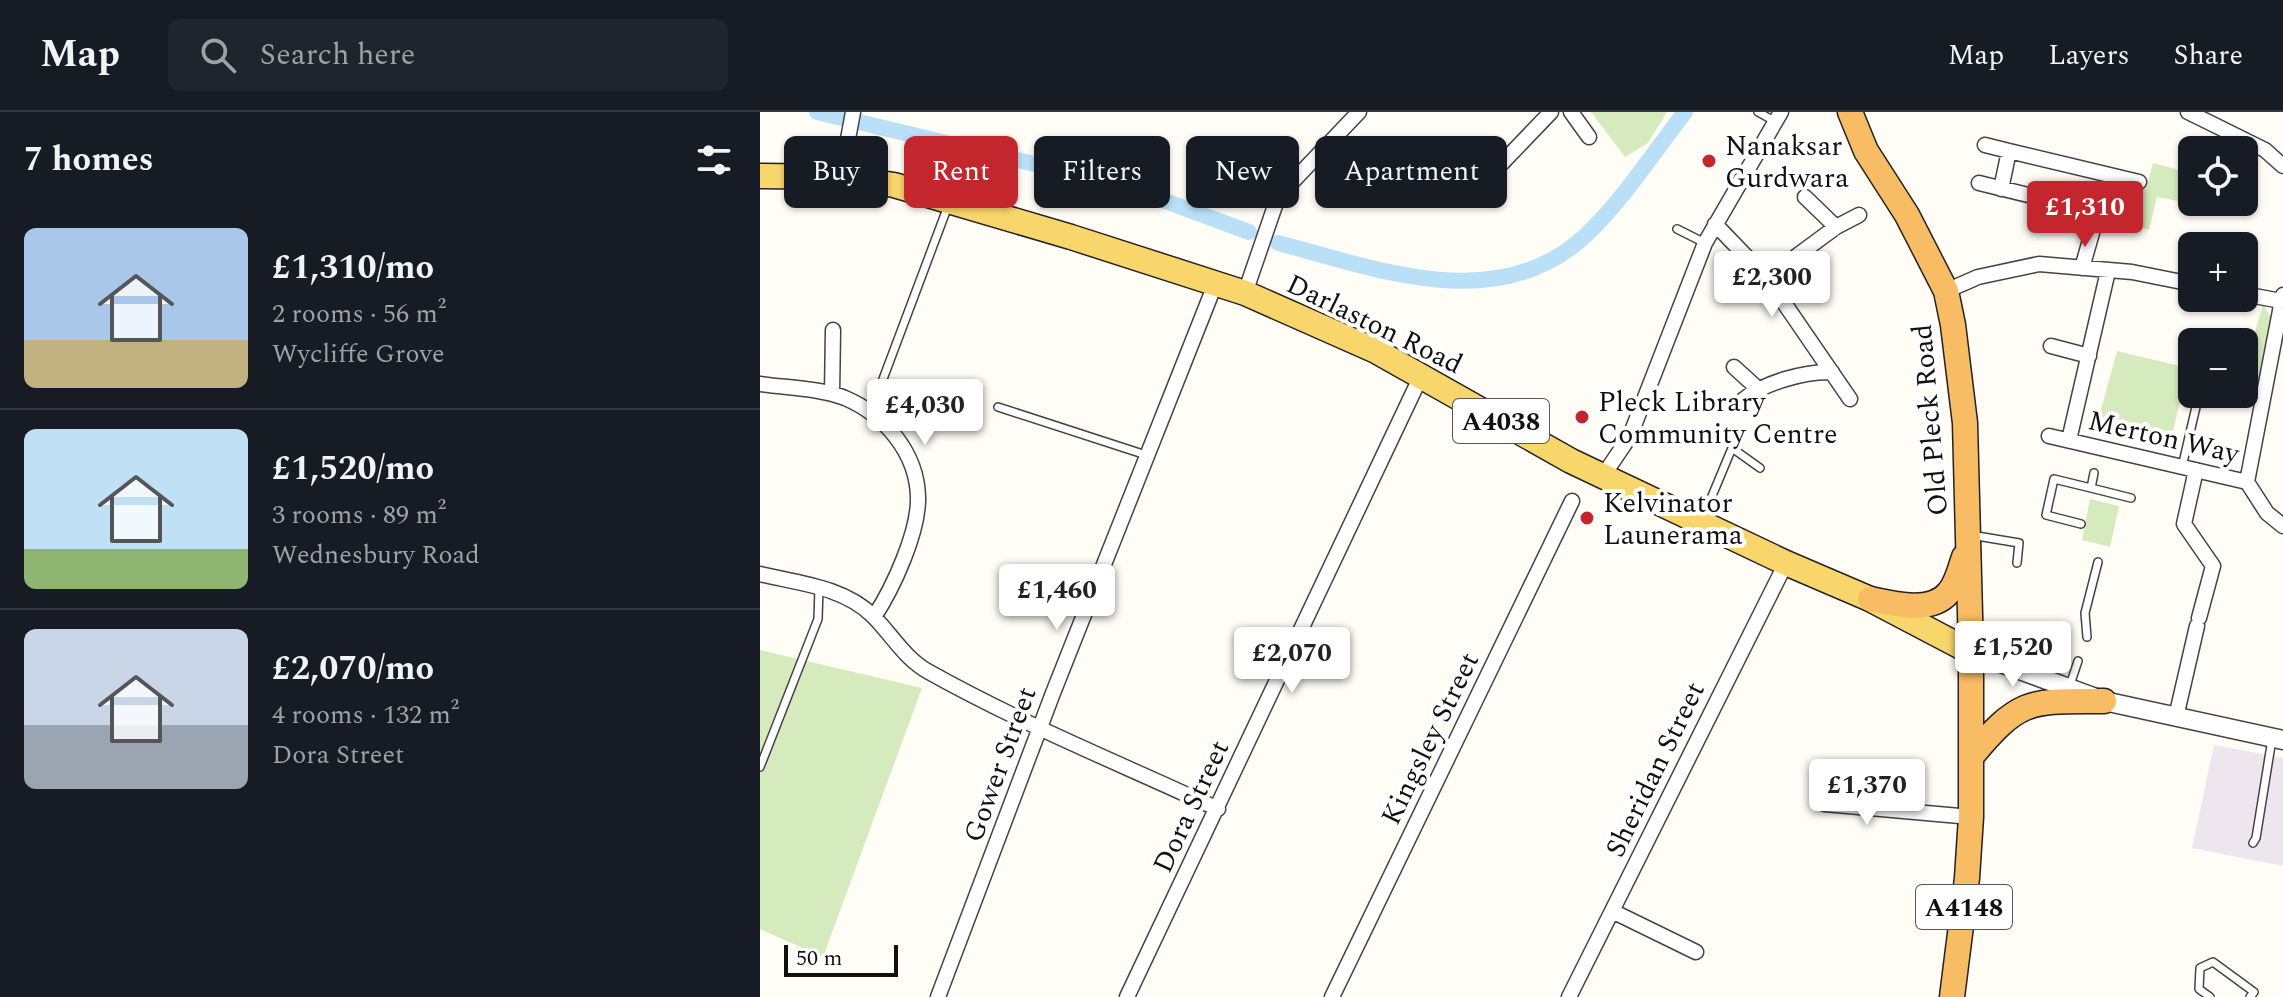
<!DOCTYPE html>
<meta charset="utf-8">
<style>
:root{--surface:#171b24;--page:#20242c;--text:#f1f3f6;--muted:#9ea1a6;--line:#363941;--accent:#c4262e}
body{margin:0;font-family:Spectral,serif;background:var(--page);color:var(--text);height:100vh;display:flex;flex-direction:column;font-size:30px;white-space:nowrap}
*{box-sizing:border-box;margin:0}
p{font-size:26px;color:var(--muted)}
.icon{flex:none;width:44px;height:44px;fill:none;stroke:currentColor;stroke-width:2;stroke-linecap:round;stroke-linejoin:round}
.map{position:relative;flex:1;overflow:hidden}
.panel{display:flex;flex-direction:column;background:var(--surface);width:760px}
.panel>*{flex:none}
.banner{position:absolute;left:24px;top:24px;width:760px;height:72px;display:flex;gap:16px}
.controls{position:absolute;left:1418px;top:24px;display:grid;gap:16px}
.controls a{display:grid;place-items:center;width:80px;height:80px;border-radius:12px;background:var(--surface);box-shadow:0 2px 6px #0004;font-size:40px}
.scale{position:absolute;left:24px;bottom:20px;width:114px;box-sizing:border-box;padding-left:8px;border:4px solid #111;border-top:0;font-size:22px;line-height:28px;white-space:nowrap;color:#111;-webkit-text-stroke:6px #fff;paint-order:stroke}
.price{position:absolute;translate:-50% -68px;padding:0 18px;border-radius:8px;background:#fff;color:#222;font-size:26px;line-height:52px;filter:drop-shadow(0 2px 4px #0008)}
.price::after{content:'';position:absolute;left:50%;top:48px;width:24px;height:18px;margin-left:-12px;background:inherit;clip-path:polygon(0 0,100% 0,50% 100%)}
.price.current{background:var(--accent);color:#fff}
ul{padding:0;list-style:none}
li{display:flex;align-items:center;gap:24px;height:200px;padding:0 24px}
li+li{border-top:2px solid var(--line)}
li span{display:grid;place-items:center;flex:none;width:224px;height:160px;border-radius:12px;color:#555}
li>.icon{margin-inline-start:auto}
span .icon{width:96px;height:96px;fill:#fffc;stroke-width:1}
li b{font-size:34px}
h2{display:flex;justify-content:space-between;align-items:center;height:96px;padding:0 24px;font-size:34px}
.pill{padding:0 28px;border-radius:12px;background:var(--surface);box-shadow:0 2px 6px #0004;font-size:28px;line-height:72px}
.pill.current{background:var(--accent);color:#fff}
header{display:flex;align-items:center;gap:48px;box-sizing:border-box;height:112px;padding:0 40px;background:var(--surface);border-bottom:2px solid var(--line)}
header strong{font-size:38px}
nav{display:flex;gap:44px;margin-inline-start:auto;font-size:28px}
.search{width:560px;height:72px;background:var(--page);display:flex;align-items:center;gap:20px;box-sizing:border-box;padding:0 28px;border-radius:12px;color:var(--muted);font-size:30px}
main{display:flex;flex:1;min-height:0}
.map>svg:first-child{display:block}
.industrial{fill:#eee6ef}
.green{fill:#d5ebbd}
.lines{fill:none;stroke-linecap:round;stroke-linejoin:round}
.canal{stroke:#b9e0f7;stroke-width:16}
.service-casing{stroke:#444;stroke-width:10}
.minor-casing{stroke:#444;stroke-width:17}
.tertiary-casing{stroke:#444;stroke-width:21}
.primary-casing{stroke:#222;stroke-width:27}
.trunk-casing{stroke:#222;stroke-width:27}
.service{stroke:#fff;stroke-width:7}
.minor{stroke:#fff;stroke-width:14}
.tertiary{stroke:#fff;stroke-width:18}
.primary{stroke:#f9d66b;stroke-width:24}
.trunk{stroke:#f7bc64;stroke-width:24}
.poi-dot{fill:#c4262e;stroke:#fff;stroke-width:3}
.labels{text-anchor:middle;stroke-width:8;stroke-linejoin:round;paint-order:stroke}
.shield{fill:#fff;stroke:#585858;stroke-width:2}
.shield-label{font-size:26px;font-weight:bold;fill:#111}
.poi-label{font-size:28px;fill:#111;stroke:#fff;text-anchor:start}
.street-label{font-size:28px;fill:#111;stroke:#fff}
</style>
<header>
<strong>Map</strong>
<div class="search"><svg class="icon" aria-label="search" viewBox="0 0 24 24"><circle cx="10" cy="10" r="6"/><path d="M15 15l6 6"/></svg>Search here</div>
<nav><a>Map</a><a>Layers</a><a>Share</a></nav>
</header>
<main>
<section class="panel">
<h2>7 homes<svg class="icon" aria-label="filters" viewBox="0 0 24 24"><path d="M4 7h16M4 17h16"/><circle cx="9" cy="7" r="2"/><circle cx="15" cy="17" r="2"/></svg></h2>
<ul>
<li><span style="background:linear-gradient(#a9c7e8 70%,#c2b280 0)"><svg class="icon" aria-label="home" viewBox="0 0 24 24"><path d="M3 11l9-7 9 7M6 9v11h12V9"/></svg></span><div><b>£1,310/mo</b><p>2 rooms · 56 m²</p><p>Wycliffe Grove</p></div></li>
<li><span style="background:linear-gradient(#bfe0f5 75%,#8fb573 0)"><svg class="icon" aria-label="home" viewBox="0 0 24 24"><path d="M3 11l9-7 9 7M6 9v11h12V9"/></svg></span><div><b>£1,520/mo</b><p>3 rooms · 89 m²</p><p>Wednesbury Road</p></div></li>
<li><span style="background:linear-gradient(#c9d6e8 60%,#9aa5b1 0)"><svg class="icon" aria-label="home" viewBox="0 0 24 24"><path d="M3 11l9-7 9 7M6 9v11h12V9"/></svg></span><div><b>£2,070/mo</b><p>4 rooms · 132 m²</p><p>Dora Street</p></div></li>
</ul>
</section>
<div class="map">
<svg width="1523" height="885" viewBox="0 0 1523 885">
<rect width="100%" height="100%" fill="#fffdf5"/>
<!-- industrial -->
<path class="industrial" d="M 1454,633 L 1523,646 L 1523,754 L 1432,736 Z"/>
<!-- green -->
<path class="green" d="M 831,0 L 907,0 L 888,31 L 865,45 Z
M 1393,51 L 1431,61 L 1424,90 L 1397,85 L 1389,118 L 1370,113 L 1379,75 L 1386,77 Z
M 1503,192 L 1512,207 L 1499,278 L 1484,275 L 1484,259 Z
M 1357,239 L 1428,256 L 1411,327 L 1338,309 Z
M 1330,387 L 1359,394 L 1350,435 L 1322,428 Z
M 0,538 L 162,576 L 63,845 L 0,817 Z"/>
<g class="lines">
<!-- canal -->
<path class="canal" d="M 57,0 L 362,73 L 489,120
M 518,131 C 617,157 739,205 826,123 C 864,87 893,41 925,0"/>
<defs>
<path id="service" d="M 998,0 L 1016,10
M 440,63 L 469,33 L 476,35 L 525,75
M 917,117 L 945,131
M 238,295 L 386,343
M 111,299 L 188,94
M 1422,355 L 1439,282
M 1331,376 L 1371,386
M 942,408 L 972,336 L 1000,356
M 1321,412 L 1286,403 L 1294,367 L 1331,376 L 1334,361
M 1211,423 L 1259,431 L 1257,451
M 1327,525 L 1325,501 L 1338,450
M 1310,573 L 1318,549
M 0,655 L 58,507 L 59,476
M 1493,731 L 1496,726 L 1512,627
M 1450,885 L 1439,877 L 1440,856 L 1453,850 L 1494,880 L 1490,885"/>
<path id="minor" d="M 811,0 L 829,25
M 1428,0 L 1505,38 L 1523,54
M 1225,33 L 1249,39 L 1241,77
M 730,39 L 743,50 L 791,0
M 1249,39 L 1379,70
M 81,65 L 93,0
M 1219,71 L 1338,100 L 1322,156
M 722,73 L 743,50
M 1045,85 L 1076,115
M 955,112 L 1007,166 L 1090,287
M 1007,166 L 1076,115 L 1099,103
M 1186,179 L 1218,165 L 1279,152 L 1372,160 L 1432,172
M 485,181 L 518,85 L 599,0
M 1484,182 L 1521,189
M 1291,234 L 1329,244
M 974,255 L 997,276
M 0,272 C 28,276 59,276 85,286 C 125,303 157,341 158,385 C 159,420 133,476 114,505
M 72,282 L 73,218
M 983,288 C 1003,271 1045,259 1072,260
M 1289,324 L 1487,370
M 1309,328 L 1348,159
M 1436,358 L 1424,412 L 1453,454 L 1439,506
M 843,364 L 870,324 L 945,131 L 1021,0
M 1487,370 L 1523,183
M 1487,370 L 1507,401 L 1523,414
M 0,462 C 38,471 84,475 113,504 C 132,523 145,547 169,560 C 262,612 361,652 458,697
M 1416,605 L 1437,514
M 1066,662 L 1065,692 L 1211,705
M 852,799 L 936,840
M 178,885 L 293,581 L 456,170
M 367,885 L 661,264
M 572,885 L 812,389
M 809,885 L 1026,451"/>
<path id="tertiary" d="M 1211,540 L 1344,589 L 1523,628"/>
<path id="primary" d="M 0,64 L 81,65 L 134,73 L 311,125 L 485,181 L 616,239 L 811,349 L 1026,451 L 1110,487 L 1211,540"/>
<path id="trunk" d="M 1090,0 L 1106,39 L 1147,103 L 1186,179 L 1193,213 L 1205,311 L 1211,540 L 1211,705 L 1207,766 L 1192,885
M 1110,487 C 1133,492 1172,502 1189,480 C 1197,471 1200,456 1204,445
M 1211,645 C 1260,586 1269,589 1344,589"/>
</defs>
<!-- service casing -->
<use href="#service" class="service-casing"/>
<!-- minor casing -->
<use href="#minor" class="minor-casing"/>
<!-- tertiary casing -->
<use href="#tertiary" class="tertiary-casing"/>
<!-- primary casing -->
<use href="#primary" class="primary-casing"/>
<!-- trunk casing -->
<use href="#trunk" class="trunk-casing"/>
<!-- service -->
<use href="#service" class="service"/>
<!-- minor -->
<use href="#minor" class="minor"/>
<!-- tertiary -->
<use href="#tertiary" class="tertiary"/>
<!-- primary -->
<use href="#primary" class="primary"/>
<!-- trunk -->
<use href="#trunk" class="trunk"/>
</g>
<!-- markers -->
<g class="poi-dot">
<circle cx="949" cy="49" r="8"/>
<circle cx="822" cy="305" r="8"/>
<circle cx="827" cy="406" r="8"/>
</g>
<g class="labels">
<!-- shield labels -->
<g class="shield">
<rect x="693" y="287" width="96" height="44" rx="6"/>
<rect x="1156" y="773" width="96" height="44" rx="6"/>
</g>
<g class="shield-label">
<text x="741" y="318">A4038</text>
<text x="1204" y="804">A4148</text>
</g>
<!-- poi labels -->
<g class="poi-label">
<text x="965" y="43">Nanaksar<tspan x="965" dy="32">Gurdwara</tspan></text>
<text x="838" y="299">Pleck Library<tspan x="838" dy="32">Community Centre</tspan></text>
<text x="843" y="400">Kelvinator<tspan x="843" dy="32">Launerama</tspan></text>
</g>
<!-- street labels -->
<g class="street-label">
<text transform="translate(615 211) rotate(26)" y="10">Darlaston Road</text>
<text transform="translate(1169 308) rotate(-95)" y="10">Old Pleck Road</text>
<text transform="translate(1404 324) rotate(13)" y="10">Merton Way</text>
<text transform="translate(669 626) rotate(-64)" y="10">Kingsley Street</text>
<text transform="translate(239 652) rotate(-70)" y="10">Gower Street</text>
<text transform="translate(894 657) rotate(-64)" y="10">Sheridan Street</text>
<text transform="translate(430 694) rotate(-65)" y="10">Dora Street</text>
</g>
</g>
</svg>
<div class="controls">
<a><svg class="icon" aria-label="locate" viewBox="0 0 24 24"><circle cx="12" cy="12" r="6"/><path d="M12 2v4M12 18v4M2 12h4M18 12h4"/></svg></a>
<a>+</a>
<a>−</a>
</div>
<div class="scale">50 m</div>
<b class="price current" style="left:1325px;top:137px">£1,310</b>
<b class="price" style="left:1012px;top:207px">£2,300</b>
<b class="price" style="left:165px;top:335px">£4,030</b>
<b class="price" style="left:297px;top:520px">£1,460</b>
<b class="price" style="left:1253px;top:577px">£1,520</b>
<b class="price" style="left:532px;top:583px">£2,070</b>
<b class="price" style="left:1107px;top:715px">£1,370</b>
<div class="banner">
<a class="pill">Buy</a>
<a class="pill current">Rent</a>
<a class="pill">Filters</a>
<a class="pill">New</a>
<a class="pill">Apartment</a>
</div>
</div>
</main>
